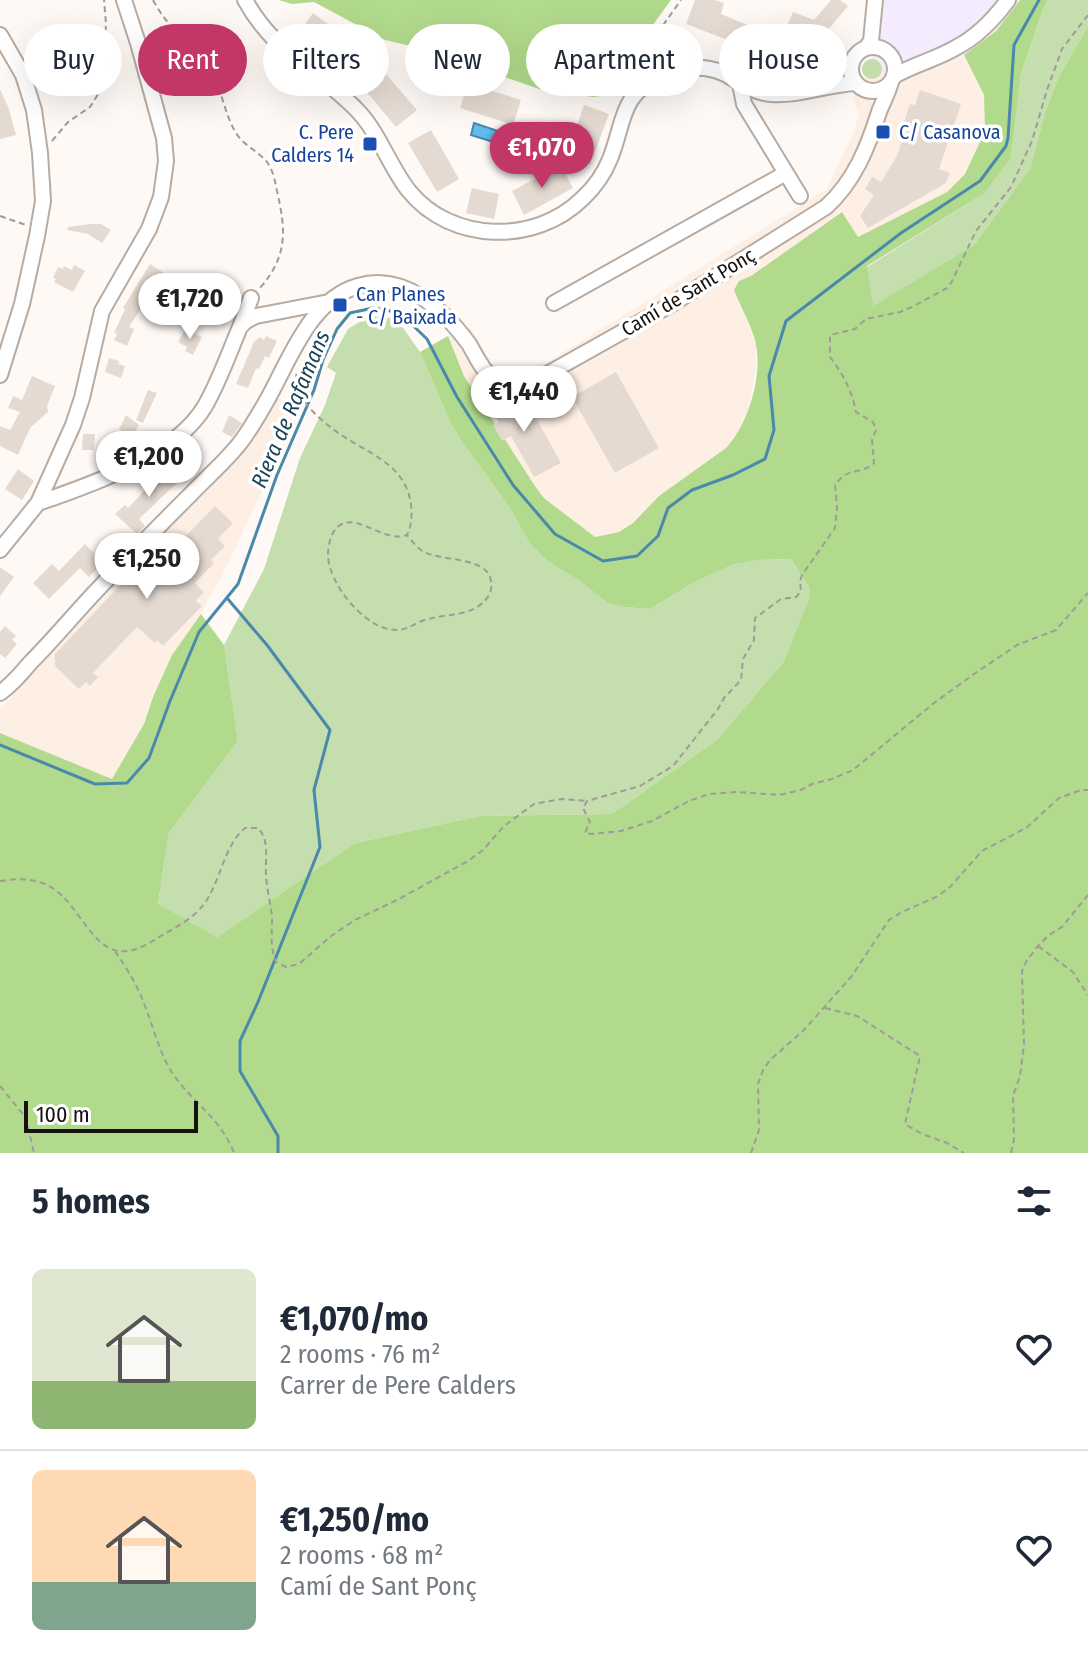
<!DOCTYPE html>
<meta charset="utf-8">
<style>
:root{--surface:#fff;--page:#f2f2f3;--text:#1f2937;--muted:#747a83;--line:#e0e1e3;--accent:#c23668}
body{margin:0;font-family:"Fira Sans Condensed",sans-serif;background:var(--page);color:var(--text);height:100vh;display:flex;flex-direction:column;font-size:30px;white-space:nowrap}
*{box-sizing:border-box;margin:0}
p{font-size:26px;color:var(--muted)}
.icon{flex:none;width:44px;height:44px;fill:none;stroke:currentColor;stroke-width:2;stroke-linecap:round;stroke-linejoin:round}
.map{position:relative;height:1153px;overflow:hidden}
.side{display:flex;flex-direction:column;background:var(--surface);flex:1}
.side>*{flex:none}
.top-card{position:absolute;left:24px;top:24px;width:1040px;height:72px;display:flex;gap:16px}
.scale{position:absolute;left:24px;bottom:20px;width:174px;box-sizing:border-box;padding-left:8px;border:4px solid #15110e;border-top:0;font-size:22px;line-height:28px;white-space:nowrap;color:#15110e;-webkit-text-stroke:6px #fff;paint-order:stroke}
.price{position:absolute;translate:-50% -68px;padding:0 18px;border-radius:28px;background:#fff;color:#222;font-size:26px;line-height:52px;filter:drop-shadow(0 2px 4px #0008)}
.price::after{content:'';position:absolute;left:50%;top:48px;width:24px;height:18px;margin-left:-12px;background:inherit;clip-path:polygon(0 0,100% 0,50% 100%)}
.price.active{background:var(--accent);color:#fff}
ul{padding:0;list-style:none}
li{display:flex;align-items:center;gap:24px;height:200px;padding:0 32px}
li+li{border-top:2px solid var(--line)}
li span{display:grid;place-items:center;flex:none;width:224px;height:160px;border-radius:12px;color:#555}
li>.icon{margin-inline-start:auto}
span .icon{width:96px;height:96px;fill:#fffc;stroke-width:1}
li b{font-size:34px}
h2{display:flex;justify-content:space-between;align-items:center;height:96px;padding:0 32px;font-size:34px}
.tag{padding:0 28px;border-radius:36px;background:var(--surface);box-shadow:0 8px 32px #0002;font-size:28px;line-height:72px}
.tag.active{background:var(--accent);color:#fff}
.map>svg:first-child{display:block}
.commercial{fill:#f4ecfe}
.built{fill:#feefe4}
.green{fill:#c4deae}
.forest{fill:#b2da8c}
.water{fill:#61bdee;stroke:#4a89ab;stroke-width:2}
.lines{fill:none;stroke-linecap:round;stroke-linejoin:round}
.stream{stroke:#4a89ab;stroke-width:3}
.building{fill:#e5dad1}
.minor-casing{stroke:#b7aca3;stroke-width:18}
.path{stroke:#a09b98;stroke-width:2;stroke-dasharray:6 4;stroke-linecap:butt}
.minor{stroke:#fff;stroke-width:14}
.transit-dot{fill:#1a4fb4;stroke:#fff;stroke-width:3}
.labels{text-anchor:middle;stroke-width:7;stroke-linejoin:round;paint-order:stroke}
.transit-label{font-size:20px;fill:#164399;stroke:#fff;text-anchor:start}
.street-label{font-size:20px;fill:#15110e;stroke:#fff}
.water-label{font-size:22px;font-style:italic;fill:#1b4357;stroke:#fff}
</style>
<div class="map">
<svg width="1088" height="1153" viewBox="0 0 1088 1153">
<rect width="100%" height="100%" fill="#fef9f5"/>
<!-- commercial -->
<path class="commercial" d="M 878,0 L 1020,0 L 996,31 L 964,55 L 908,77 L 871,68 Z"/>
<!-- built -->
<path class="built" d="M 964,55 L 984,95 L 985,132 L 965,174 L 947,192 L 858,237 L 841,212 L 751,276 L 739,281 L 739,304 L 753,335 L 756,346 L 756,370 L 748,411 L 734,440 L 726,448 L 659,496 L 633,523 L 619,532 L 595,537 L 545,498 L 535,486 L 464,376 L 448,336 L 471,328 L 495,370 L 522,373 L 546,363 L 827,189 L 853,133 L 859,115 L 853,98 L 871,68 L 908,77 Z
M 278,397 L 300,411 L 225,570 L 201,614 L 172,655 L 153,697 L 144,724 L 112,779 L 0,733 L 0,710 L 23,683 L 239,455 L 262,426 Z"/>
<!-- green -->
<path class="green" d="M 1048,0 L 1088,0 L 1088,26 L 1058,78 L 1044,116 L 1030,169 L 974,245 L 872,307 L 867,267 L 985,193 L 1011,158 L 1021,74 L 1042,12 Z
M862 69a10 10 0 1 1 20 0a10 10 0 1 1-20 0Z
M 369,316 L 391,318 L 404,329 L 420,352 L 451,424 L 462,442 L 510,508 L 524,534 L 533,547 L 547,561 L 581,582 L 609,604 L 624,607 L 650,609 L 695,582 L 732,565 L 758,560 L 791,559 L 809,587 L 811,597 L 784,661 L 718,739 L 612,814 L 480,816 L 355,843 L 217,937 L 158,905 L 169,833 L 238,741 L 224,645 L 264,569 L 300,458 L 325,405 L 336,373 L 327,367 L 348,329 Z"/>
<!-- forest -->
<path class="forest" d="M 279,0 L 671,0 L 623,66 L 615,94 L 593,97 L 539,89 L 424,49 L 385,40 L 314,2 L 292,4 Z
M 1020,0 L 1048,0 L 1042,12 L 1021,74 L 1011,158 L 985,193 L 867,266 L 873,306 L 974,245 L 1030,169 L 1044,116 L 1058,78 L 1088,26 L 1088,1153 L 0,1153 L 0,733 L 112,779 L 144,724 L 153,697 L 172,655 L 201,614 L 224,645 L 238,741 L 169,833 L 158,904 L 217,937 L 355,843 L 480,816 L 612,814 L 718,739 L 784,661 L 810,597 L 809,587 L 791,559 L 758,560 L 732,565 L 695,582 L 650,609 L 624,607 L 609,604 L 581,582 L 547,561 L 533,547 L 524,534 L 510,508 L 462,442 L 451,424 L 420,352 L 448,336 L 464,376 L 535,486 L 544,498 L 595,537 L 619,532 L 633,523 L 659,496 L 726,448 C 749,424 765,370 754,337 C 749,321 740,306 734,290 L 739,281 L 751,276 L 842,212 L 858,237 L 947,192 L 965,174 L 985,131 L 984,95 L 964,55 L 996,31 Z"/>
<!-- water -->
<path class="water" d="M 474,123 L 507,134 L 503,145 L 471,135 Z"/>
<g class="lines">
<!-- stream -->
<path class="stream" d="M 227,598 L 267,645 L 330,730 L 314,790 L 320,847 L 258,1002 L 240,1041 L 240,1071 L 278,1136 L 278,1153
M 0,745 L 95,784 L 127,783 L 149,758 L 170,701 L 199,632 L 238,584 L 277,475 L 314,390 L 323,360 L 337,329 L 350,313 L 373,308 L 387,310 L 402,315 L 427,339 L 457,397 L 513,485 L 555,534 L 603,561 L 637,556 L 658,536 L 668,508 L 692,490 L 733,475 L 765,459 L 774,430 L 769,376 L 786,321 L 901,233 L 980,181 L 1006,146 L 1008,138 L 1014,45 L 1039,0"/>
</g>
<!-- building -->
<path class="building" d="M 695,0 L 715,0 L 724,3 L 721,14 L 781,39 L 793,12 L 814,20 L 831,0 L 840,0 L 848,6 L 822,37 L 816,33 L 803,69 L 686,24 Z
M 313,13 L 358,46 L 342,67 L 298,34 Z
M 380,67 L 417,110 L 396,127 L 360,84 Z
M 468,83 L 521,100 L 513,125 L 460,108 Z
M 0,89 L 9,109 L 16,135 L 0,139 Z
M 920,90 L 961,104 L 939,169 L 950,173 L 946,183 L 868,228 L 860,216 L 874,195 L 865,189 L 872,177 L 881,182 L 897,156 L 908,123 L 904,122 L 910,104 L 915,105 Z
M 584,105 L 609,114 L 590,165 L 566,157 Z
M 431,130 L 459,179 L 437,192 L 408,143 Z
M 561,165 L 573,188 L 524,215 L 512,191 Z
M 472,188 L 499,194 L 494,219 L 466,213 Z
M 91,224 L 101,224 L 111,230 L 102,243 L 88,234 L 67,230 L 68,227 Z
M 150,264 L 164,273 L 129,327 L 134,329 L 127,346 L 114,340 L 117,334 L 114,333 L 125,309 L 123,308 Z
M 74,265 L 85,271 L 73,292 L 54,282 L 56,279 L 53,278 L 58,267 L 63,269 L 64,266 L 72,270 Z
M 229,297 L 238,304 L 233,317 L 223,311 Z
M 185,329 L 202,337 L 193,355 L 185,351 L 187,347 L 178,342 Z
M 266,336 L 277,341 L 269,358 L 265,356 L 259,369 L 256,368 L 248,388 L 236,384 L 254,342 L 260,337 L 264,340 Z
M 109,358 L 119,361 L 118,364 L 125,366 L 121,378 L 105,372 Z
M 616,372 L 659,448 L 615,473 L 572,397 Z
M 32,376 L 55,386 L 47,406 L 48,412 L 30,428 L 18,455 L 0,446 L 0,426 L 10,430 L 20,412 L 8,408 L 13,396 L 22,400 Z
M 485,385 L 509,414 L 528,403 L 561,463 L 534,477 L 511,436 L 502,441 L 493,425 L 499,422 L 479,391 Z
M 148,390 L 157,393 L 143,423 L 136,420 Z
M 126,415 L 139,425 L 132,437 L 119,429 Z
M 229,415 L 242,423 L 232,437 L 222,432 Z
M 83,434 L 95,434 L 94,450 L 82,450 Z
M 171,466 L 184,476 L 139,519 L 145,526 L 137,534 L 115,514 L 125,505 L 128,508 L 163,471 L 164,472 Z
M 18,469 L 34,481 L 22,500 L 5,489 Z
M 215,506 L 233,523 L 218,539 L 225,546 L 211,560 L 214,563 L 195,583 L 204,592 L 196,601 L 202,606 L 163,646 L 157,640 L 155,643 L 137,627 L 93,673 L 98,677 L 90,686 L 86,682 L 79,689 L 55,666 L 55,654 L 159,544 L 167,551 L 183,535 L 185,537 Z
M 85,544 L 103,562 L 89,577 L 80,568 L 49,599 L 33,583 L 52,564 L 59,571 Z
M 0,567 L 14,577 L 0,596 Z
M 5,626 L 16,636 L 12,640 L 17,644 L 5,658 L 0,654 L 0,632 Z"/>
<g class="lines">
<defs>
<path id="minor" d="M 245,0 C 274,53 318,70 357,110 C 380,134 389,166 409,191 C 451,243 535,245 582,199 C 594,188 604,174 610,159 C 625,122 619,95 662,75 C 684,65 711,64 732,78 C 744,85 756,93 771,94 C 799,96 826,85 854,83
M 0,35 L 23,75 L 34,110 L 40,153 L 43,201 L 37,236 L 22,304 L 0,375
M851 69a22 22 0 1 1 44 0a22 22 0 1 1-44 0Z
M 866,48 L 871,41 L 875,0
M 894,76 C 915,64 937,59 957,47 C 978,36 994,19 1008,0
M 740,84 L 744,104 L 800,196
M 554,303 L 786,173
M 240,327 L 251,298
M 38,503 C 90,485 176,456 205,406 C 219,382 229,353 240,327 L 246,321 L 256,316 L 329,302
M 0,550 L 38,503 L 73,425 L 82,398 L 102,311 L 149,229 L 161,197 L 166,161 L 164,138 L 138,43 L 124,0
M 0,693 C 11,685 21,674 30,663 C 54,639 76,612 100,587 C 129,556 159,526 189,496 C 206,478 225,462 240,443 C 250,430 258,416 266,402 C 289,362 309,300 358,286 C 404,272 444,310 469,344 C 476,356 482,370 493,379 C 504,389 520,387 533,382 L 672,304 L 826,207 C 854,182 868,147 879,112 C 883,102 888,93 891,82"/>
</defs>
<!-- minor casing -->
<use href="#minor" class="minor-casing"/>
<!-- path -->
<path class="path" d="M 153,0 C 160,13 168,24 179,34 C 190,44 200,52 208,65 C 222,86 223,112 236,133 C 243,145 258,151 267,162 C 273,170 275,181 277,191 C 286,230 288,256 260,288
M 1088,15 L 1062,49 L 1047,90 L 1032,141 L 1011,187 L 976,231 L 951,283 L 947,288 L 912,307 L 900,312 L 866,319 L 855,329 L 830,335 L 830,357 C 843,374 852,391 856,412 L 873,422 L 876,430 L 872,440 L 874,463 C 862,475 848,466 835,485 L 837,507 L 835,528 L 802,575 L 800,581 L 801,591 L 796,597 L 781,599 L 755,618 L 754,640 L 743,659 L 741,680 L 724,698 L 718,709 L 673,766 L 640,786 L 587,801 L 583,808 L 590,822 L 585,833 L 592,834 L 621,831 L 652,821 L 689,801 L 709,794 L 738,792 L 779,795 L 801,790 L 812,784 L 832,779 L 853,770 L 934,703 L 974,674 L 1017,645 L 1056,630 L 1088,593
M 634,76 L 633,70 L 639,59 L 681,0
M 52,141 L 68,122 L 90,107 L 102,88 L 106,24 L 104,0
M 0,216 L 26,225
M 296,374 C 298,382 297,392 302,398 C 309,409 322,421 333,429 C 362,452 405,461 411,504 C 412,515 412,525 407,535 C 385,543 359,515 342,524 C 331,529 328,545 328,556 C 329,583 361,623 388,629 C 407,633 412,623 428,619 C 449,613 476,617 489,595 C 492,590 492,583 490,577 C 483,557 442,561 424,552 C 417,548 412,541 407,535
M 0,881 C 18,878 38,878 54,889 C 89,914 98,977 154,940 C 171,930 192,920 204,904 C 221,881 223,847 245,828 L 258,828 C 270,840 265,860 266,876 C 267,890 271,905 272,919 C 272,935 270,948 276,962 L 286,967 L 299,964 L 331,936 L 355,920 L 399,899 L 468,861 L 483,850 L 504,826 L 534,804 L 561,799 L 587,801
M 1038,946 L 1073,972 L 1088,995
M 115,951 C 127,969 138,986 145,1006 C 154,1028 158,1049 170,1069 C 188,1100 220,1116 234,1153
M 825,1008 L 857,1016 L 920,1056 L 905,1124 L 922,1134 L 947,1143 L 964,1153
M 0,1086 L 26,1118 L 34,1153
M 751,1153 L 759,1130 L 758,1084 L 763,1070 L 770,1060 L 803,1031 L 851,977 L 889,920 L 902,912 L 938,896 L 950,887 L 982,851 L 1026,828 L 1059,798 L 1081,790 L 1088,790
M 1011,1153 L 1014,1139 L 1013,1096 L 1020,1076 L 1024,1045 L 1022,971 L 1027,960 L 1038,946 L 1049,935 L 1062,927 L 1088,895"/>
<!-- minor -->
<use href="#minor" class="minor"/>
</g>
<!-- markers -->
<g class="transit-dot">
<rect x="875" y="124" width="16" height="16" rx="4"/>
<rect x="362" y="136" width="16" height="16" rx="4"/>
<rect x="332" y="297" width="16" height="16" rx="4"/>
</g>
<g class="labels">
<!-- transit labels -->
<g class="transit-label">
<text x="354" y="139" text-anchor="end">C. Pere<tspan x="354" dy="23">Calders 14</tspan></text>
<text x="899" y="139">C/ Casanova</text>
<text x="356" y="301">Can Planes<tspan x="356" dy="23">- C/ Baixada</tspan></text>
</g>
<!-- street labels -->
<g class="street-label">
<text transform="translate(688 292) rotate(-31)" y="7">Camí de Sant Ponç</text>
</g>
<!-- water labels -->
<g class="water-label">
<text transform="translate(290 409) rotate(-67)" y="8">Riera de Rafamans</text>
</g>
</g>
</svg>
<div class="scale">100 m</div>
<b class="price active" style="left:542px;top:190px">€1,070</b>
<b class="price" style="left:190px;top:341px">€1,720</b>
<b class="price" style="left:524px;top:434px">€1,440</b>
<b class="price" style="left:149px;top:499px">€1,200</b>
<b class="price" style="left:147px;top:601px">€1,250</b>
<div class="top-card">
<a class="tag">Buy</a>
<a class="tag active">Rent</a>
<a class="tag">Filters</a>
<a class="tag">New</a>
<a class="tag">Apartment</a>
<a class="tag">House</a>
</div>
</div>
<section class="side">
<h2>5 homes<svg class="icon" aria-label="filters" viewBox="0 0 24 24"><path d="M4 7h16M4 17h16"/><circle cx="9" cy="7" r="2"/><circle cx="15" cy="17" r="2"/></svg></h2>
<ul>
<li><span style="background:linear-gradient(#dfe7d0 70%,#8fb573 0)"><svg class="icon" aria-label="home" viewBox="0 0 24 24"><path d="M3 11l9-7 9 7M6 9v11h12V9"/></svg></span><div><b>€1,070/mo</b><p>2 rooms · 76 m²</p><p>Carrer de Pere Calders</p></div><svg class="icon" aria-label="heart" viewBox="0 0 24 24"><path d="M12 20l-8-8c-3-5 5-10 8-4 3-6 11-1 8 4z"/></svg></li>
<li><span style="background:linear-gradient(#ffd9b3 70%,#7fa58c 0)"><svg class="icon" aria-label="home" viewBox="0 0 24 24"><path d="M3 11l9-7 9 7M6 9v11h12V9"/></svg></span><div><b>€1,250/mo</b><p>2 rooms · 68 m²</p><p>Camí de Sant Ponç</p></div><svg class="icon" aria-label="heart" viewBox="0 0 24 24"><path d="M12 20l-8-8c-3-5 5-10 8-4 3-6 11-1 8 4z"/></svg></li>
</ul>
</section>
